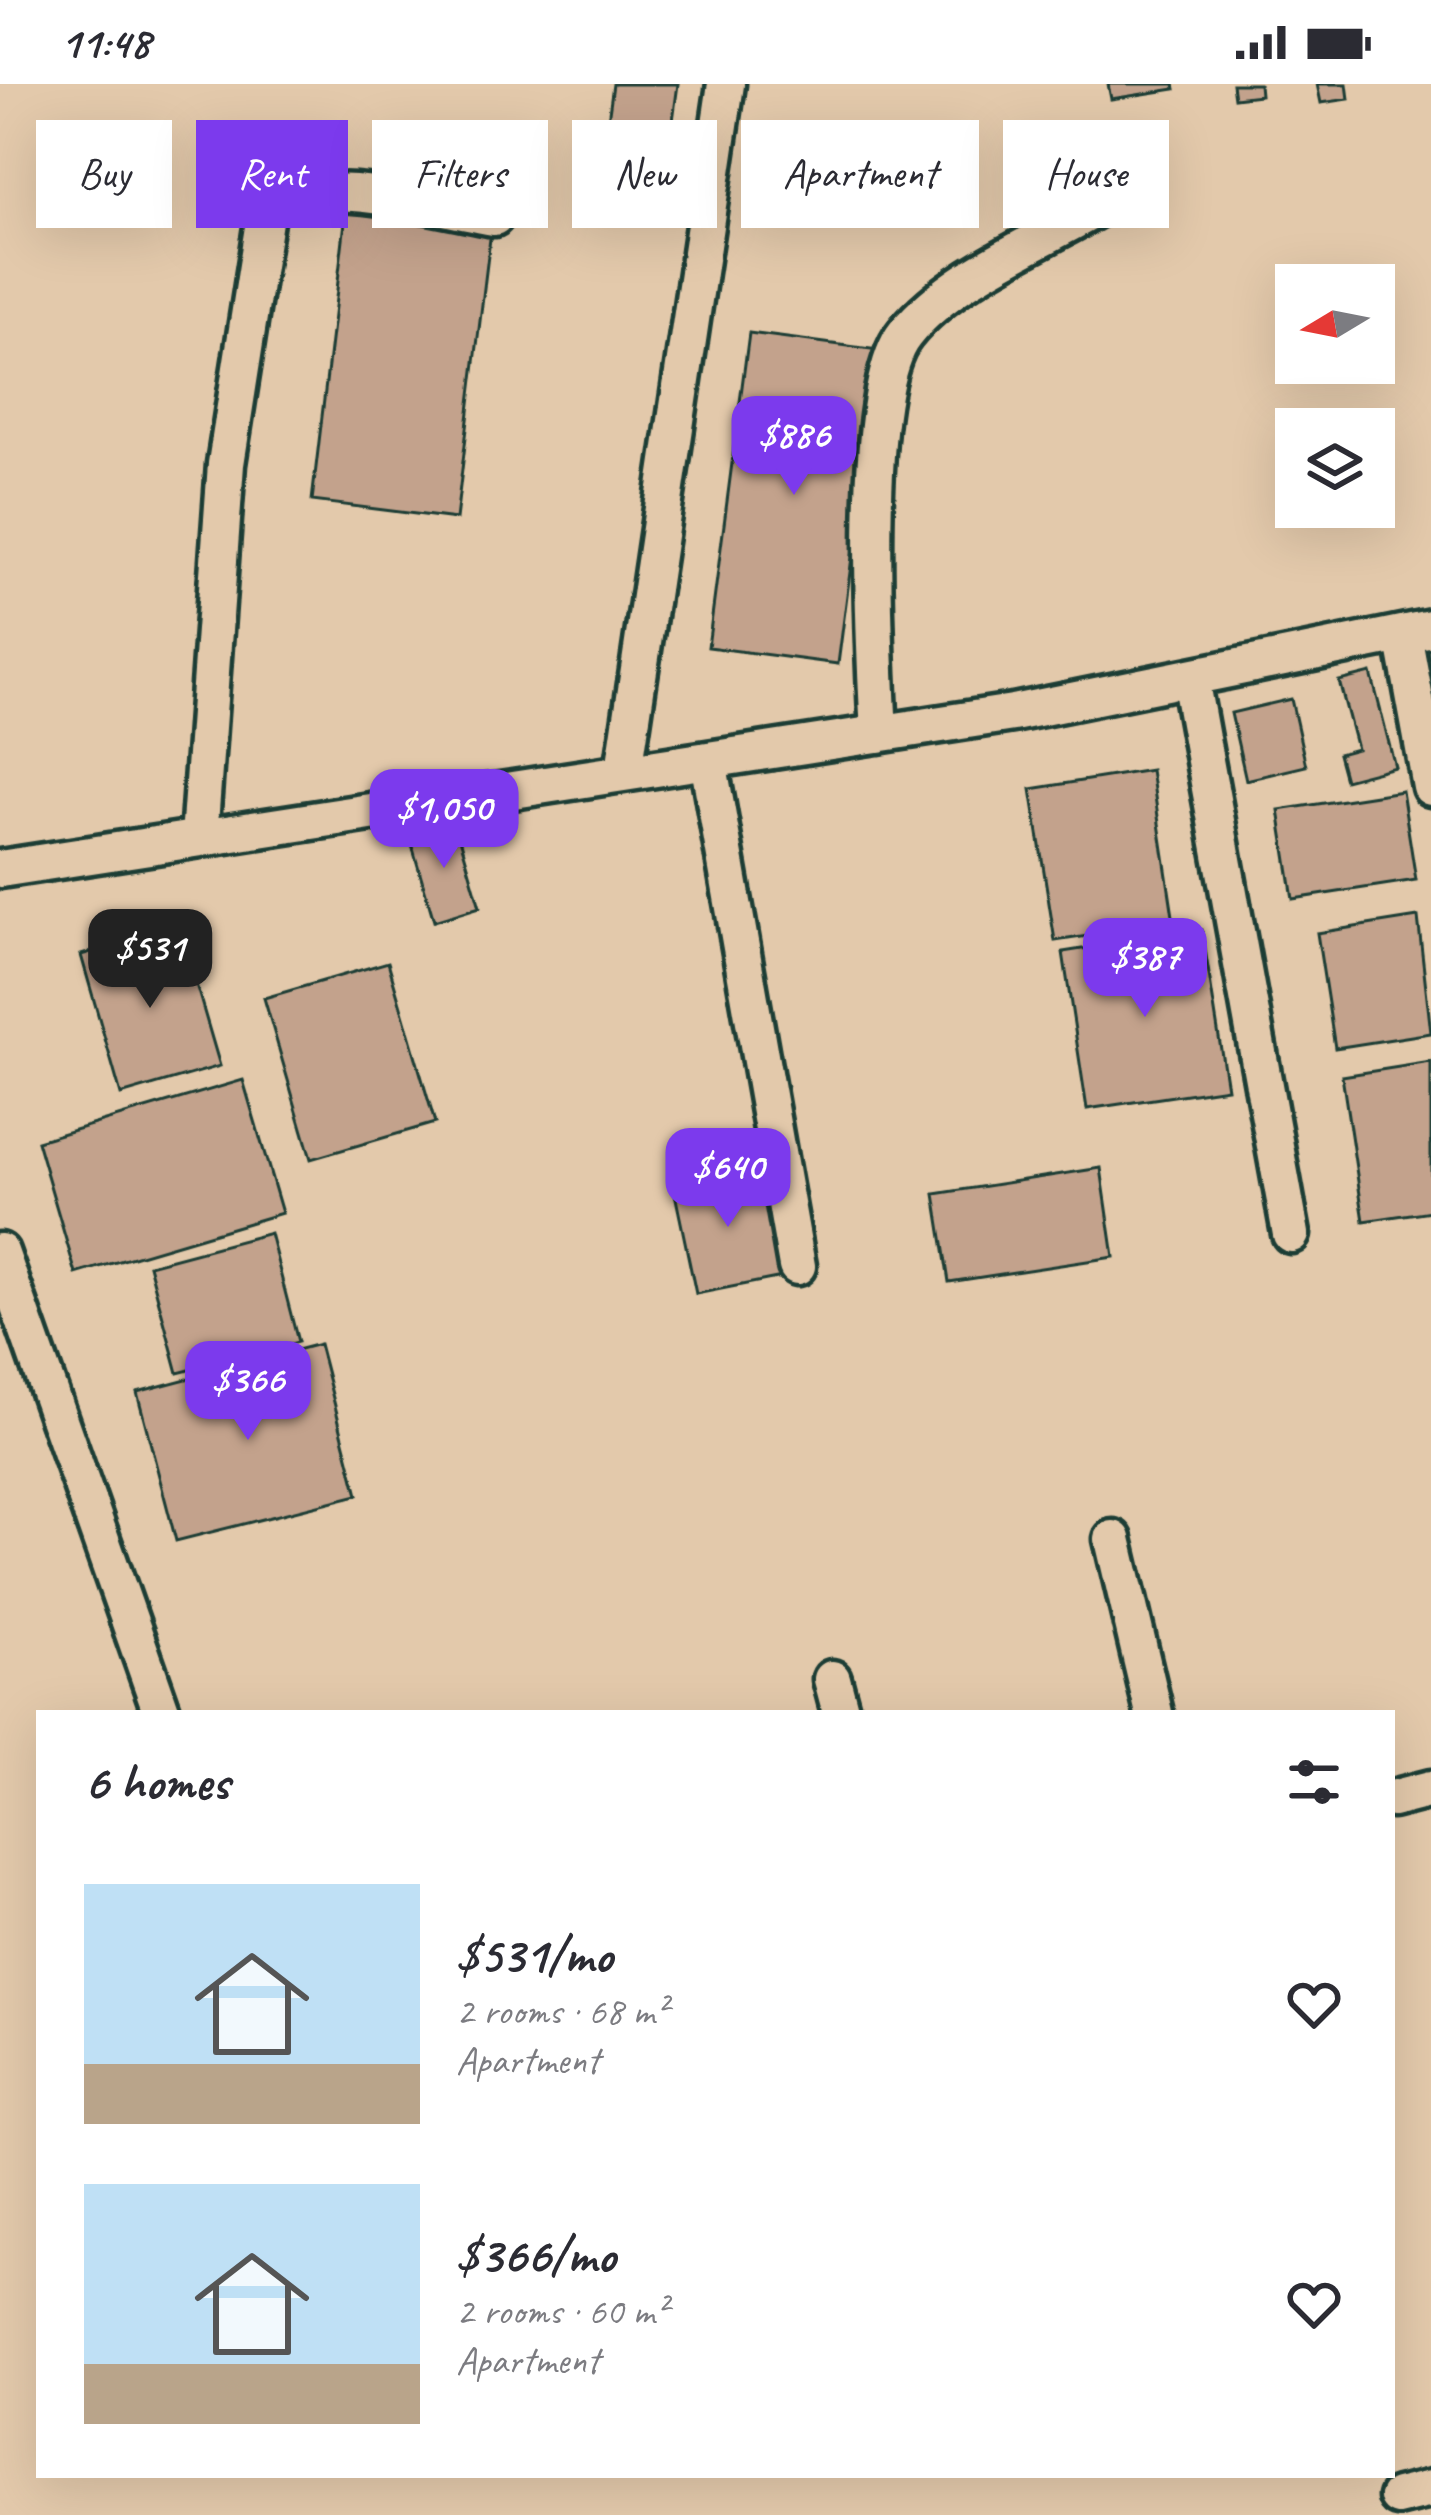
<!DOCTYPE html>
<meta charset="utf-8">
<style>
:root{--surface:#fff;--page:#f2f2f3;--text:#2b2b33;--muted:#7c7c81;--accent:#7c3aed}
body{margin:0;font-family:Caveat,sans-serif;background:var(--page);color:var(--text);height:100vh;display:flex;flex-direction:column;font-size:45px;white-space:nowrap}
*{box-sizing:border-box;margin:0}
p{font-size:39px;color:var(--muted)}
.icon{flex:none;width:66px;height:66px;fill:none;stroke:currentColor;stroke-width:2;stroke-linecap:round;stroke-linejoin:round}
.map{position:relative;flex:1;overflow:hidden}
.sheet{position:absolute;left:36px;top:1626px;width:1359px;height:768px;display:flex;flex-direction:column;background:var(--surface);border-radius:0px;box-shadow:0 12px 48px #0002}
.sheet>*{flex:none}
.top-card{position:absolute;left:36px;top:36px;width:1359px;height:108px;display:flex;gap:24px}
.needle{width:78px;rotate:260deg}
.tools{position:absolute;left:1275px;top:180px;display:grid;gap:24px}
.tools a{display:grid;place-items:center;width:120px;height:120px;border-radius:0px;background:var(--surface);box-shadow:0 12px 48px #0002;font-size:60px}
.price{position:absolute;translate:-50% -102px;padding:0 27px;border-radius:24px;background:var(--accent);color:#fff;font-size:39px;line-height:78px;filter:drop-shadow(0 3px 6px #0008)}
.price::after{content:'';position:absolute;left:50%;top:72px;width:36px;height:27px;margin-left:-18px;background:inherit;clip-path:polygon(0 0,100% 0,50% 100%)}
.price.selected{background:#222;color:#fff}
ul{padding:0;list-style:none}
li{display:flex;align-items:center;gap:36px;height:300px;padding:0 48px}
li span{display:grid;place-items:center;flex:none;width:336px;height:240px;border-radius:0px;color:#555}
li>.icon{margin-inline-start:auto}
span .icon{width:144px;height:144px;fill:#fffc;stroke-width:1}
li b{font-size:51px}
h2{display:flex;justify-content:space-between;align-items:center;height:144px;padding:0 48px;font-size:51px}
.pill{padding:0 42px;border-radius:0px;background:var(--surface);box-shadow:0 12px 48px #0002;font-size:42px;line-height:108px}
.pill.selected{background:var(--accent);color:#fff}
.status{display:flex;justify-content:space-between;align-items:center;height:84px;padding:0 60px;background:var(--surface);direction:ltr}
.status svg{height:33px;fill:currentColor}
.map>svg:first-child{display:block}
.building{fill:#c3a28c;stroke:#1f3d34;stroke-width:3}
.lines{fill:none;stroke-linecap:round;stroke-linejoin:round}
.street-casing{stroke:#1f3d34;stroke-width:45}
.street{stroke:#e3c9ab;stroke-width:36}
</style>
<div class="status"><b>11:48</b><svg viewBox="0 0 49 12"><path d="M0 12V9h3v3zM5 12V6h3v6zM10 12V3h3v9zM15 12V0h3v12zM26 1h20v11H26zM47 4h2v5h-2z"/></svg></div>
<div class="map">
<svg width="1431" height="2431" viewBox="0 0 1431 2431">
<rect width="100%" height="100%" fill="#e3c9ab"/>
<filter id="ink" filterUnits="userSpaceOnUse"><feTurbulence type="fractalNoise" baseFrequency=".00833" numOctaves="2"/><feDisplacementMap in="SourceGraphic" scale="24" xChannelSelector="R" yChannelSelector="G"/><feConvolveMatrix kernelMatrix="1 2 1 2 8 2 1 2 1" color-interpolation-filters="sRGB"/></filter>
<g filter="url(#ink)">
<!-- building -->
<path class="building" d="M 613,0 L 678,0 L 671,51 L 607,43 Z
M 1108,0 L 1174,0 L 1175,5 L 1111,15 Z
M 1232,0 L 1259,0 L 1260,11 L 1234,14 Z
M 1317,0 L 1347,0 L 1349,15 L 1321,19 Z
M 623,45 L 671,51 L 660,135 L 612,129 Z
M 347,121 L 492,138 L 456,435 L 312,417 Z
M 749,249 L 879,266 L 838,580 L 708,563 Z
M 1371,589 L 1395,683 L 1345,696 L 1338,670 L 1357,665 L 1339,597 Z
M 1291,615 L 1306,682 L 1246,696 L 1231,629 Z
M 1151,686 L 1174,839 L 1055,857 L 1031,705 Z
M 1402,707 L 1416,796 L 1293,815 L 1279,726 Z
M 455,737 L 480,823 L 434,837 L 409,751 Z
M 1418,833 L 1431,949 L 1335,964 L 1317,849 Z
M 179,842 L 220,982 L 121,1011 L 81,871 Z
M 1202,846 L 1227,1004 L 1087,1025 L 1063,868 Z
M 388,878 L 435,1039 L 311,1075 L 264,914 Z
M 1431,978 L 1431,1127 L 1364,1137 L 1342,992 Z
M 243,996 L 282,1129 L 76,1190 L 37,1057 Z
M 760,1082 L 782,1193 L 696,1210 L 673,1100 Z
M 1101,1084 L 1114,1173 L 949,1198 L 935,1110 Z
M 270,1149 L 298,1258 L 178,1289 L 149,1181 Z
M 319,1260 L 358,1411 L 176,1457 L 137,1308 Z"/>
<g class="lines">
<defs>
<path id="street" d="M 1403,550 L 1431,703
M 1190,594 L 1291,1150
M 879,650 C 875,572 859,306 905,250 C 951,193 1035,160 1097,124
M 708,676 L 797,1182
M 624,687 L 726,0
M 199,754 L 226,380 L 266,124 C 314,88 437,123 494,133
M 0,785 L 1013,629 L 1431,544
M 0,1168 L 162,1629
M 1113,1455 L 1154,1629
M 832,1595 L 841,1629
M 1392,1715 L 1431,1705
M 1398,2413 L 1431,2405"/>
</defs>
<!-- street casing -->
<use href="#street" class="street-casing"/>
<!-- street -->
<use href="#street" class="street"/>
</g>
</g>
</svg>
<div class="tools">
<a><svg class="needle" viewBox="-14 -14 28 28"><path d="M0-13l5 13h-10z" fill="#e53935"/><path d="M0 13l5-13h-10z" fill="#7c7c81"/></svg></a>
<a><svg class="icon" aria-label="layers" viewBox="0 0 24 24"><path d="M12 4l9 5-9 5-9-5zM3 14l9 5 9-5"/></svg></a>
</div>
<b class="price" style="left:794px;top:414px">$886</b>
<b class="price" style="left:444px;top:787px">$1,050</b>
<b class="price selected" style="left:150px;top:927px">$531</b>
<b class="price" style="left:1145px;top:936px">$387</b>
<b class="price" style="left:728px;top:1146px">$640</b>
<b class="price" style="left:248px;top:1359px">$366</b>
<div class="top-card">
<a class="pill">Buy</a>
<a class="pill selected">Rent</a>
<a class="pill">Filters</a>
<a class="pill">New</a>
<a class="pill">Apartment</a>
<a class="pill">House</a>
</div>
<section class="sheet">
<h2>6 homes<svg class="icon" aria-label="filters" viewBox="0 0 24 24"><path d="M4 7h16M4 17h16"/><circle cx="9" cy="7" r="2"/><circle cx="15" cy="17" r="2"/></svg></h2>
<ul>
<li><span style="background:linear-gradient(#bfe0f5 75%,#b9a48a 0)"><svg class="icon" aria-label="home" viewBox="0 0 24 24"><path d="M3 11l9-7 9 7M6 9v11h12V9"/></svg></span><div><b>$531/mo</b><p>2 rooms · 68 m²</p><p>Apartment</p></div><svg class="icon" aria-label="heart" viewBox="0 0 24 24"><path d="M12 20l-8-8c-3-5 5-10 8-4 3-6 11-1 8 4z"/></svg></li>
<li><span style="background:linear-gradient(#bfe0f5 75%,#b9a48a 0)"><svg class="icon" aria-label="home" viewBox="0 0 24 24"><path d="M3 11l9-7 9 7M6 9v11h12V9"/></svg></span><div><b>$366/mo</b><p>2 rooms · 60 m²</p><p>Apartment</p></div><svg class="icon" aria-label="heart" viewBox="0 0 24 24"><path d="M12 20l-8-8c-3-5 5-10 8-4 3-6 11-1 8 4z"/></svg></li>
</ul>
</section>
</div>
